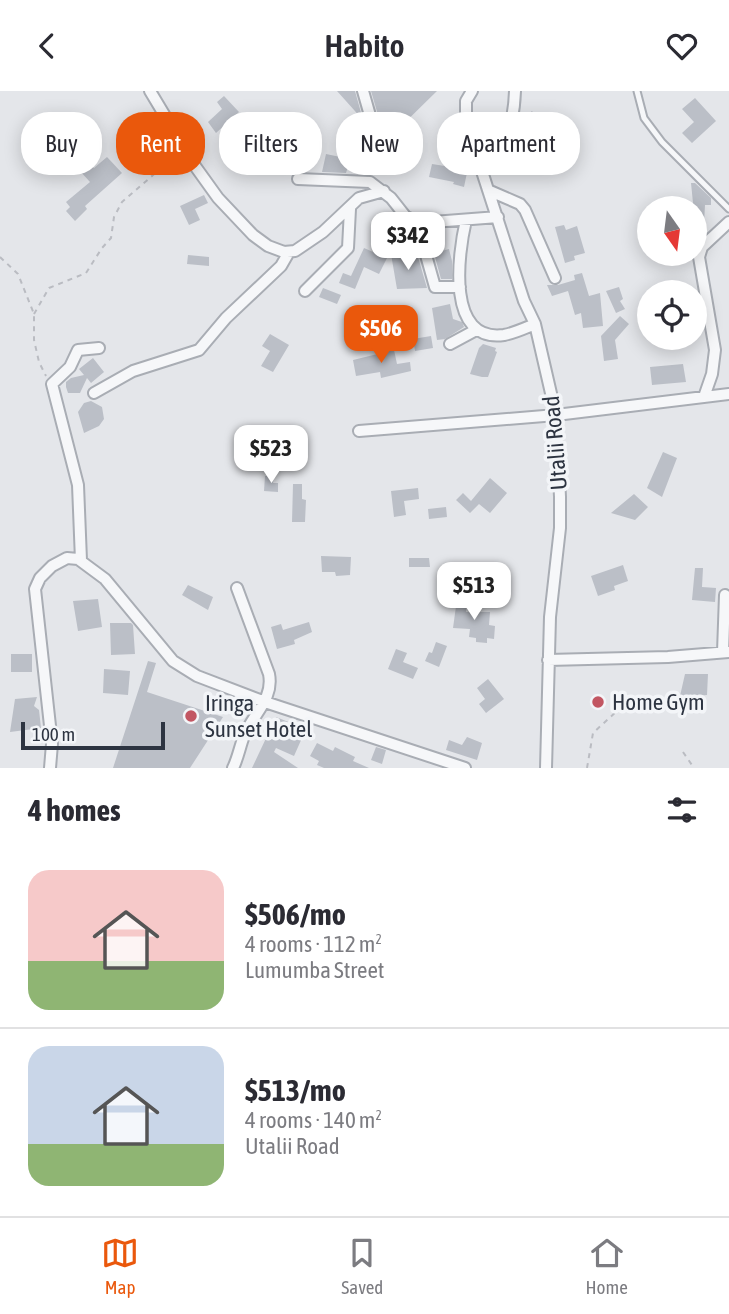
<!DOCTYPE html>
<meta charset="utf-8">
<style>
:root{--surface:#fff;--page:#f7f7f7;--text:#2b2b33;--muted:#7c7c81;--line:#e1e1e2;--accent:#ea580c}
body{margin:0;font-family:"Asap Condensed",sans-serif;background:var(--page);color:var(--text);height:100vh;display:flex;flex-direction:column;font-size:26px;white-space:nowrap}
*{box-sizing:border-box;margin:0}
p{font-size:23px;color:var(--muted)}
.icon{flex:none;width:38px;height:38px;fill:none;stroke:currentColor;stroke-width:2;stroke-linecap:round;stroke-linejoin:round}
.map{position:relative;height:677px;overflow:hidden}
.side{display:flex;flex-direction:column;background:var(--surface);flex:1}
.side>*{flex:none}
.top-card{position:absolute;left:21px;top:21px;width:688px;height:63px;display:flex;gap:14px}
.needle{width:46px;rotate:166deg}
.controls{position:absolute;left:637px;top:105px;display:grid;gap:14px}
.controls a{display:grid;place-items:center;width:70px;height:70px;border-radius:50%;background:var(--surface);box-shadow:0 4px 18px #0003;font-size:35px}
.scale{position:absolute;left:21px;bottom:18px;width:144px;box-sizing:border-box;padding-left:7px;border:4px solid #2d3441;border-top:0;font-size:19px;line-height:24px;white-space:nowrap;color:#2d3441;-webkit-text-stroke:5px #f3f5f8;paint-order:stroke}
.price{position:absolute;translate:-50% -60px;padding:0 16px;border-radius:14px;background:#fff;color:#222;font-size:23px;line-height:46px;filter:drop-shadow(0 2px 4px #0008)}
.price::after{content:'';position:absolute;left:50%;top:42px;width:21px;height:16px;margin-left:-10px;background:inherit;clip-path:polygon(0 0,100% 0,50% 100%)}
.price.current{background:var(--accent);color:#fff}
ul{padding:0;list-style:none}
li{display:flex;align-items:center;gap:21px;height:175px;padding:0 28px}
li+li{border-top:2px solid var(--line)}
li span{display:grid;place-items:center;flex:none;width:196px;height:140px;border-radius:21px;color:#555}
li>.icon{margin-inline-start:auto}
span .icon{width:84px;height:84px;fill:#fffc;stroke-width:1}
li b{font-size:30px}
h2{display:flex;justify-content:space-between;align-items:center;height:84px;padding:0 28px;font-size:30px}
.pill{padding:0 24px;border-radius:28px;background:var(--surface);box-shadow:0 4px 18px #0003;font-size:24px;line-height:63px}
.pill.current{background:var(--accent);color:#fff}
header{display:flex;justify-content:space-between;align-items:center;height:91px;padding:0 28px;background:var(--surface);font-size:32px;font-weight:600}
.menu{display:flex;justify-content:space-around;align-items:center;height:98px;border-top:2px solid var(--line);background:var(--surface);font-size:19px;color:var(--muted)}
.menu a{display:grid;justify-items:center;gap:4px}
.menu .current{color:var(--accent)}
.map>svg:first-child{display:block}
.building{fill:#bbbfc7}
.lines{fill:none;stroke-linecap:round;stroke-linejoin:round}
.lane-casing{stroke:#a9adb4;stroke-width:9}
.street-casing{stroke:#a9adb4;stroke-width:14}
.path{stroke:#babcc2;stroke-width:2;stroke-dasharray:5 5;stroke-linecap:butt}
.lane{stroke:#f6f7f9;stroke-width:5}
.street{stroke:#f6f7f9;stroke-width:10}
.poi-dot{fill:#c25662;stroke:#f3f5f8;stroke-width:2.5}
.labels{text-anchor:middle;stroke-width:7;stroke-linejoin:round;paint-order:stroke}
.street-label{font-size:23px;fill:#2d3441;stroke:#f3f5f8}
.poi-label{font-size:23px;fill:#2d3441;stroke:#f3f5f8;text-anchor:start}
</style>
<header><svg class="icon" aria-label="back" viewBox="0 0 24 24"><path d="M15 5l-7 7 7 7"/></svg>Habito<svg class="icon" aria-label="heart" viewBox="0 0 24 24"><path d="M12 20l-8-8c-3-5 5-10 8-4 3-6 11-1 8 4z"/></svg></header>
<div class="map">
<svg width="729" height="677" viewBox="0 0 729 677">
<rect width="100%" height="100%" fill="#e4e6ea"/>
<!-- building -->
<path class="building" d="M 337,0 L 355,0 L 363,29 Z
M 371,0 L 437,0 L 384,52 L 378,46 L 388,46 L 391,39 L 378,24 Z
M 224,5 L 239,21 L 216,42 L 208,31 L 222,18 L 217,11 Z
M 695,7 L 716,30 L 692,52 L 682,42 L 694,31 L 682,18 Z
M 532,20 L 551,47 L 531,62 L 521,47 L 527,43 L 519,31 Z
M 326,63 L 350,68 L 346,82 L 322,81 Z
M 107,66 L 122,82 L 85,115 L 87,118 L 75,130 L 66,120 L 70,116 L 66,111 L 90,91 L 80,80 L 89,72 L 94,77 Z
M 452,70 L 464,72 L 463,77 L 468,77 L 464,96 L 453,93 L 454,91 L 429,86 L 432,73 L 451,76 Z
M 691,92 L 695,92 L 711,107 L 711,114 L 705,114 L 704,132 L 695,132 Z
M 204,104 L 208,112 L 195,118 L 200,129 L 189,134 L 180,115 Z
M 564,134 L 566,139 L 577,135 L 585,162 L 574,165 L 575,169 L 565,172 L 555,136 Z
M 364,157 L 387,167 L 379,183 L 364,176 L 355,198 L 339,192 L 343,182 L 351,185 Z
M 449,158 L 452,170 L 452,188 L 441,188 L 435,166 L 439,165 L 438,161 Z
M 403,161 L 404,169 L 418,166 L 427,197 L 397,198 L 391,163 Z
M 188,164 L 209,166 L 209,175 L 187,173 Z
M 582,182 L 589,205 L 600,202 L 603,235 L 583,237 L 581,222 L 575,224 L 568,200 L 552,205 L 547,194 L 558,194 L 575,189 L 574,184 Z
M 619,196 L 623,208 L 620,210 L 625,218 L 616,222 L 606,200 Z
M 323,197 L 341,204 L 337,213 L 319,206 Z
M 450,213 L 453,228 L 462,231 L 464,236 L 445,248 L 437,249 L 432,217 Z
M 620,225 L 629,233 L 615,249 L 618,268 L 604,270 L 601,245 Z
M 367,235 L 369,246 L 353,248 L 352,237 Z
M 270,243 L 289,254 L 273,281 L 261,275 L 270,260 L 262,255 Z
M 431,245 L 433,257 L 415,260 L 413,248 Z
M 483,253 L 496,257 L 495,260 L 497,261 L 488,286 L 482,286 L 470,283 L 479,257 Z
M 394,259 L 397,273 L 410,271 L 411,280 L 381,287 L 380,281 L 356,285 L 353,269 Z
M 93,267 L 104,281 L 91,292 L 87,287 L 80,302 L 68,302 L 66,296 L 66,291 L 71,287 L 84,284 L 79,278 Z
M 683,273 L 686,291 L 652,294 L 650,276 Z
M 91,310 L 102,316 L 104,328 L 99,335 L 84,342 L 78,321 L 84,312 Z
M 663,361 L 677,367 L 662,406 L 647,397 Z
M 265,385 L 274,385 L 273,392 L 278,392 L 278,401 L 264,400 Z
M 490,387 L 507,402 L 490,422 L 479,413 L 470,422 L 456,409 L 463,402 L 471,410 Z
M 293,393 L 302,393 L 302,408 L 306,409 L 305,431 L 292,431 Z
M 418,397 L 419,408 L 404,410 L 406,424 L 394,426 L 391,400 Z
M 634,403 L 648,416 L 635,429 L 611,422 Z
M 446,416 L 447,426 L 429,428 L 428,418 Z
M 321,465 L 351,466 L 350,484 L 336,485 L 335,481 L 322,481 Z
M 409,467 L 429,467 L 430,476 L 409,476 Z
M 623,474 L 628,490 L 614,495 L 615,499 L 598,505 L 591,485 Z
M 695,477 L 703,477 L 702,496 L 716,497 L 715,511 L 692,509 Z
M 188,494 L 213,506 L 208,519 L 182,504 Z
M 98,508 L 102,536 L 78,540 L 73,510 Z
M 457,508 L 467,508 L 466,521 L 490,521 L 489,534 L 495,535 L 494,548 L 487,547 L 487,552 L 476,551 L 476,547 L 469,546 L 470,538 L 453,537 Z
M 309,531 L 312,541 L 294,549 L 295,553 L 277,558 L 271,536 L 281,533 L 283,539 Z
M 110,532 L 131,532 L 133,534 L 135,563 L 111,564 Z
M 436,551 L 447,555 L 439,576 L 425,570 L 429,561 L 432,562 Z
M 396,558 L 407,562 L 403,571 L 418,577 L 413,588 L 388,578 Z
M 11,563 L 32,563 L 32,581 L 11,581 Z
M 148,570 L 156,572 L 147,601 L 223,626 L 190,677 L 113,677 Z
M 104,578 L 130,580 L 128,604 L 103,602 Z
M 685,583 L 708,583 L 707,604 L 695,605 L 695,614 L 683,617 L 680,605 Z
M 488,588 L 504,608 L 486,622 L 479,613 L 485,608 L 477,597 Z
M 37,606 L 34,615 L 39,619 L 41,637 L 10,641 L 15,608 Z
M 276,626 L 306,638 L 294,665 L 276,657 L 274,661 L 298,677 L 252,677 Z
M 467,646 L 482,652 L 477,669 L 446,659 L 449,649 L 462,654 Z
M 317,652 L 333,660 L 335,656 L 355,666 L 353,670 L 369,677 L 324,677 L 317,674 L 319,670 L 310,665 Z
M 376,656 L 386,659 L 382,673 L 371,669 Z"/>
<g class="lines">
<defs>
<path id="lane" d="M 637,0 L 644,27 L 662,51 L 729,118"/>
<path id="street" d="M 150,0 L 195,75 L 218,107 L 253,144 L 268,155 L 284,161 L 295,160 L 323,141 L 359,107 L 384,100
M 363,0 L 371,28 L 383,40
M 472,0 L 466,10 L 466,31 L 524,210 L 535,233 L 556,324 L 560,406 L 560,437 L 550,526 L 546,677
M 484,81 C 506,60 514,30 515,0
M 298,88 L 370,91 L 391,107 L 406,126 L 420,132 L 498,126
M 490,100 L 520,113 L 525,119 L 555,187
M 466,129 C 458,163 446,252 504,244 C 515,242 525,237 535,233
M 424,157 L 435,196 L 460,196
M 305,200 L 348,157 L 350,118
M 450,253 L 476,239
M 94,302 L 133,280 L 199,259 L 226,227 L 281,175 L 289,161
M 704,306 L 712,283 L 715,259 L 699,166 L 702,156 L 729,131
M 359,340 L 556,324 L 729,303
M 81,469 L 78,394 L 52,293 L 70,276 L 78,259 L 99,257
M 723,561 L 725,504
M 548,569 L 668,566 L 729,561
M 50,677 L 52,653 L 35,498 L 40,487 L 52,475 L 67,467 L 78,468 L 105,488 L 173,570 L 197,585 L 265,611 L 465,677
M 233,677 C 238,667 240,655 244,645 C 253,623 274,608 269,583 L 237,497"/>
</defs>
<!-- lane casing -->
<use href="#lane" class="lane-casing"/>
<!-- street casing -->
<use href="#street" class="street-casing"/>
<!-- path -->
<path class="path" d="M 0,166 L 18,183 L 34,223 L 34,249 L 39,271 L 46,285
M 34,223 L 49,197 L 86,182 L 102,157 L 111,147 L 114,126 L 122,111 L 175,65
M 683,661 L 694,677
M 587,677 L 593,642 L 618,619"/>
<!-- lane -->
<use href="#lane" class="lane"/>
<!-- street -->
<use href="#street" class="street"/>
</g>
<!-- markers -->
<g class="poi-dot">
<circle cx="598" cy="611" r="7"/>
<circle cx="191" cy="625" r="7"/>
</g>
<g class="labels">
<!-- street labels -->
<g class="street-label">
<text transform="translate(555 352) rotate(-95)" y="8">Utalii Road</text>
</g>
<!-- poi labels -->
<g class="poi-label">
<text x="612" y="619">Home Gym</text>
<text x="205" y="620">Iringa<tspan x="205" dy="26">Sunset Hotel</tspan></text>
</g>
</g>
</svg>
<div class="controls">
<a><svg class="needle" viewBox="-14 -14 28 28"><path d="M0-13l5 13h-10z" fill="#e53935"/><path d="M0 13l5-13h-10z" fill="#7c7c81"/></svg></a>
<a><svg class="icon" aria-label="locate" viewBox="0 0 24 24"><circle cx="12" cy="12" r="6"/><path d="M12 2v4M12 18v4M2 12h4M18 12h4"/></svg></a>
</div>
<div class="scale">100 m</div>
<b class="price" style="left:408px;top:181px">$342</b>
<b class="price current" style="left:381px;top:274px">$506</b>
<b class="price" style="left:271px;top:394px">$523</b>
<b class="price" style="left:474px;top:531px">$513</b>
<div class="top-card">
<a class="pill">Buy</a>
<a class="pill current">Rent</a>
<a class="pill">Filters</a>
<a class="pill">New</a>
<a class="pill">Apartment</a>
</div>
</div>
<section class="side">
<h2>4 homes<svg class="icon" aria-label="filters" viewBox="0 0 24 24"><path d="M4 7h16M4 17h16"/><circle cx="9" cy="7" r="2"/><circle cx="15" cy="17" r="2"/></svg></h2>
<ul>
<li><span style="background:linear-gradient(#f6c9c9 65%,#8fb573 0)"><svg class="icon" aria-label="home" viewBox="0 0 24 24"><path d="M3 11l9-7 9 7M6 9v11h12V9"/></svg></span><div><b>$506/mo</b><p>4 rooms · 112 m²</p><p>Lumumba Street</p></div></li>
<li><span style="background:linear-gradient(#c9d6e8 70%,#8fb573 0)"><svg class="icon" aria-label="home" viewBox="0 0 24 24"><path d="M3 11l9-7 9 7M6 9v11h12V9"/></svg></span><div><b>$513/mo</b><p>4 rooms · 140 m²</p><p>Utalii Road</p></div></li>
</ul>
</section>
<nav class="menu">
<a class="current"><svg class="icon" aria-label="map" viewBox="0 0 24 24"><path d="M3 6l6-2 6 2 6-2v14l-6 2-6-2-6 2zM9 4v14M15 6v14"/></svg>Map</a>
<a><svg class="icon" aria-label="saved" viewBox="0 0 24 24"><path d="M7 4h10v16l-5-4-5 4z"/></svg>Saved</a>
<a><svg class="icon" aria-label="home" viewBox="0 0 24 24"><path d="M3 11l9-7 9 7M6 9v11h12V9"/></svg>Home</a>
</nav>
